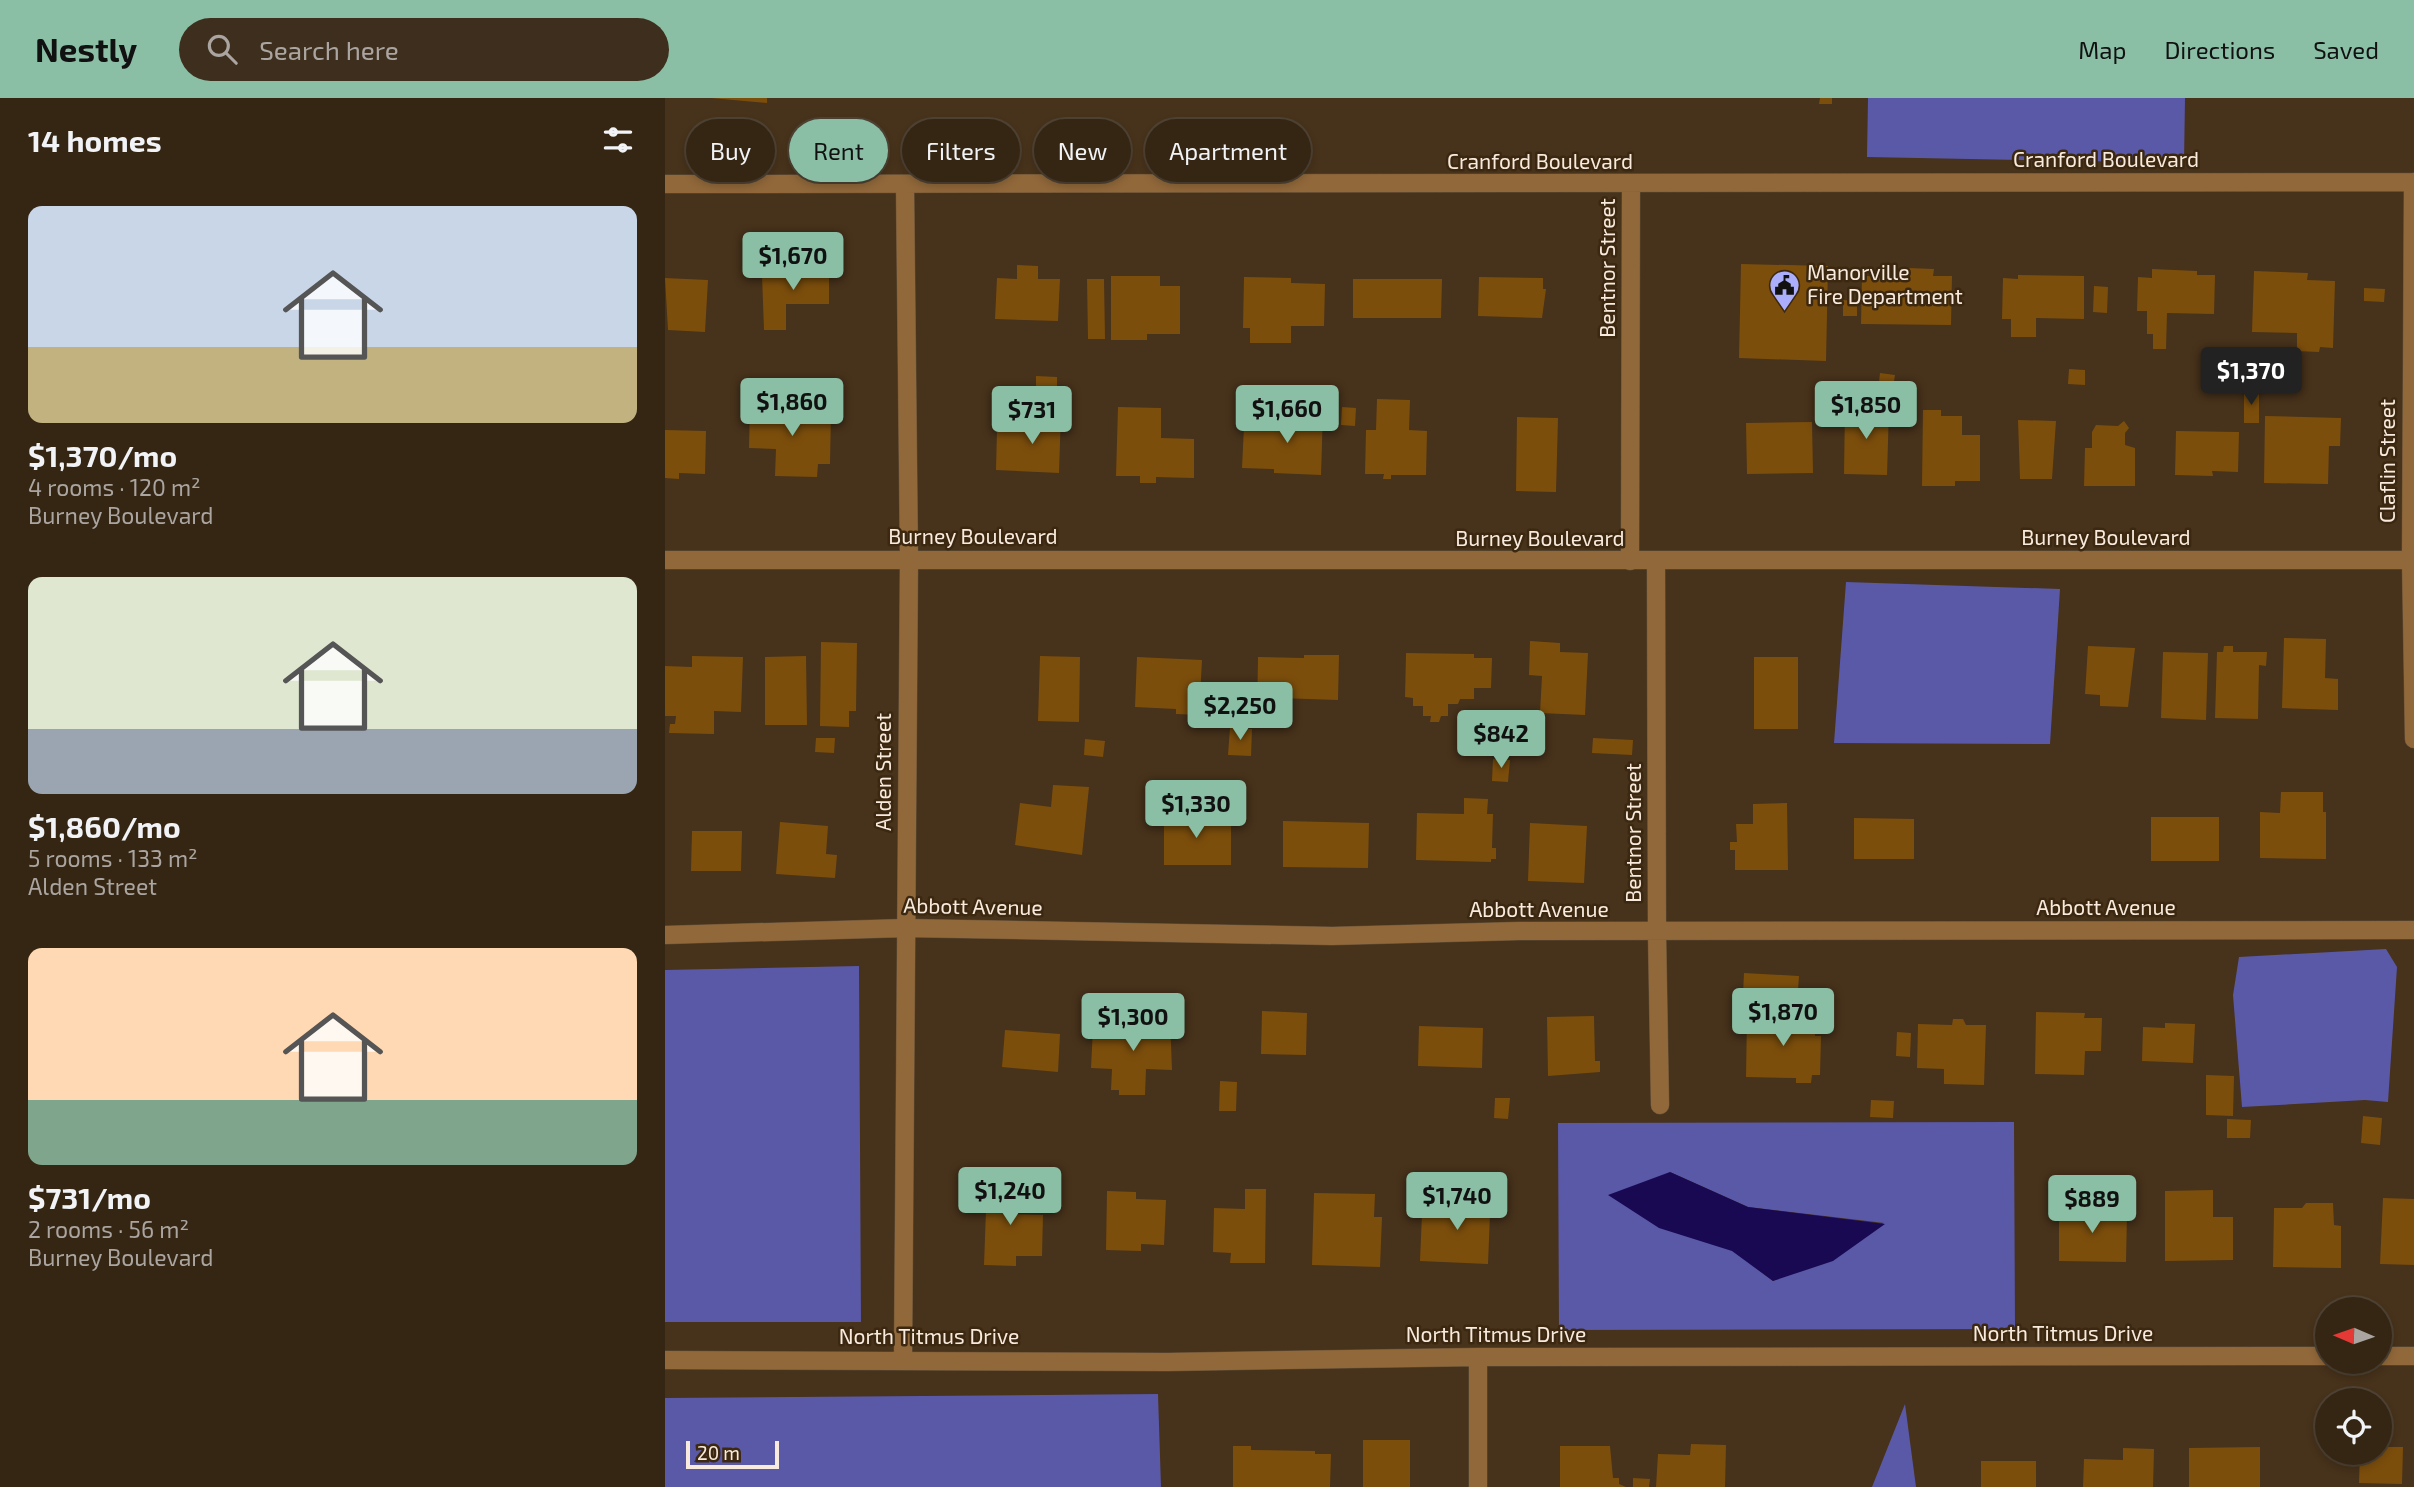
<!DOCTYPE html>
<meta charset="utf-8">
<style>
:root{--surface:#352614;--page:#3d2e1d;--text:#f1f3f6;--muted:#aaa5a0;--line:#4f4334;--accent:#8abfa5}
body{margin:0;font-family:"Exo 2",sans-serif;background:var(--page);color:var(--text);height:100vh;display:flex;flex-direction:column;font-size:26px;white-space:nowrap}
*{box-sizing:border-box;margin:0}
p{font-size:23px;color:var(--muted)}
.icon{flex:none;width:38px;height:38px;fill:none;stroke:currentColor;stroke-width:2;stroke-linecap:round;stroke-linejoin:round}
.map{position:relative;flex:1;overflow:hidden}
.details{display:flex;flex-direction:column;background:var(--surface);width:665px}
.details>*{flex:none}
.banner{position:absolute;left:21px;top:21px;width:665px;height:63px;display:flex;gap:14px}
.needle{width:46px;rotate:272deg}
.buttons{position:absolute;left:1650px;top:1199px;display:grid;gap:14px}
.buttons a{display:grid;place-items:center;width:77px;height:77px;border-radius:50%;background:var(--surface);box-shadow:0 4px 10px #0003,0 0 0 2px var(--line);font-size:35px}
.scale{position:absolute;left:21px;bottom:18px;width:93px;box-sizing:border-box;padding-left:7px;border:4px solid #f8ebdd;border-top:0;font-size:19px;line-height:24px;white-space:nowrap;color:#f8ebdd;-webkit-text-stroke:5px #3c2810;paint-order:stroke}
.price{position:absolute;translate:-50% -60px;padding:0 16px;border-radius:7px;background:var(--accent);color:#111;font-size:23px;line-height:46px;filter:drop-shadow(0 2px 4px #0008)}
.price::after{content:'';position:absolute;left:50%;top:42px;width:21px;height:16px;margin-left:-10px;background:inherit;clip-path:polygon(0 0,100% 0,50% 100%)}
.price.on{background:#222;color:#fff}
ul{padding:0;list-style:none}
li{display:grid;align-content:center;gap:14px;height:371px;padding:0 28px}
li span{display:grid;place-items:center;height:217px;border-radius:14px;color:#555}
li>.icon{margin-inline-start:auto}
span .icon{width:126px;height:126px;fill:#fffc;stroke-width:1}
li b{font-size:30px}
h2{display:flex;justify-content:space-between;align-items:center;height:84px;padding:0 28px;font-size:30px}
.pill{padding:0 24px;border-radius:32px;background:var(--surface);box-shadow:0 4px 10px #0003,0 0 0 2px var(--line);font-size:24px;line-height:63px}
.pill.on{background:var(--accent);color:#111}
header{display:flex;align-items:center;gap:42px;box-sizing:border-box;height:98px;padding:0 35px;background:var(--accent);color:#111}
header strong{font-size:33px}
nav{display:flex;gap:38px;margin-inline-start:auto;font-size:24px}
.search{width:490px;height:63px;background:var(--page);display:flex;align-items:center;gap:18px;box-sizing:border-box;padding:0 24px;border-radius:38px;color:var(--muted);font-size:26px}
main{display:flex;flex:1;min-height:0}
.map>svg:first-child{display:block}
.forest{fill:#5a59a7;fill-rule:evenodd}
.water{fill:#190953}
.building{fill:#7c4e0c}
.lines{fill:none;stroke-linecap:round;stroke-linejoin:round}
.minor-casing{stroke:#63503a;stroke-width:19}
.minor{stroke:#91683a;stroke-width:18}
.labels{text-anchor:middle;stroke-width:5;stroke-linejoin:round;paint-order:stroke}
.street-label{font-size:21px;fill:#f8ebdd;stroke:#3c2810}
.poi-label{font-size:21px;fill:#f8ebdd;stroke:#3c2810;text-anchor:start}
</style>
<header>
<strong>Nestly</strong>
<div class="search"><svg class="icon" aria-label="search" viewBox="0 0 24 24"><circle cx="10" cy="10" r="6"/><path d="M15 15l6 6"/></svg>Search here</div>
<nav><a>Map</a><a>Directions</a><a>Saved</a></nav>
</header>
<main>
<section class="details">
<h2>14 homes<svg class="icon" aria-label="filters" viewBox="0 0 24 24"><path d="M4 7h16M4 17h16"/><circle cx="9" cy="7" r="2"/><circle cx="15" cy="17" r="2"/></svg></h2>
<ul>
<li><span style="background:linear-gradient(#c9d6e8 65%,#c2b280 0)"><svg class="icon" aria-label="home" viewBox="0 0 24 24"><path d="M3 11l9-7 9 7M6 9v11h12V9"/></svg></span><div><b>$1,370/mo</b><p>4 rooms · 120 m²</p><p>Burney Boulevard</p></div></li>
<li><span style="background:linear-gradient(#dfe7d0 70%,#9aa5b1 0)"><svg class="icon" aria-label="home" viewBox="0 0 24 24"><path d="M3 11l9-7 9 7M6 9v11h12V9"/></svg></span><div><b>$1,860/mo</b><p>5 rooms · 133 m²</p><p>Alden Street</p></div></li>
<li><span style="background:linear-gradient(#ffd9b3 70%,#7fa58c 0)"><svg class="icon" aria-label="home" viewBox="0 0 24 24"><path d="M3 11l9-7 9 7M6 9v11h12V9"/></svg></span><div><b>$731/mo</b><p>2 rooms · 56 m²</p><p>Burney Boulevard</p></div></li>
</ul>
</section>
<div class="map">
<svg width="1749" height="1389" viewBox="0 0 1749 1389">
<rect width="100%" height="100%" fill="#47321b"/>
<!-- forest -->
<path class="forest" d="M 1203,0 L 1520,0 L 1519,65 L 1202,59 Z
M 1181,484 L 1395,491 L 1385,646 L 1169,645 Z
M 1721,851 L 1732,869 L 1723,1004 L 1700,1002 L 1577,1009 L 1568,897 L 1574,859 Z
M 194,868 L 196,1224 L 0,1224 L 0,872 Z
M 1349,1024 L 1350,1231 L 894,1232 L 893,1025 ZM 1005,1074 L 1083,1109 L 1219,1125 L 1108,1183 L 1067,1152 Z
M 493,1296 L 496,1389 L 0,1389 L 0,1300 Z
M 1240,1306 L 1251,1389 L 1207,1389 Z"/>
<!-- water -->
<path class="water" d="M 1005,1074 L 1083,1109 L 1220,1126 L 1168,1163 L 1108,1183 L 1067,1153 L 994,1130 L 943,1097 Z"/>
<!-- building -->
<path class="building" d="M 46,0 L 102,0 L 102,5 Z
M 1155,0 L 1167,0 L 1167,6 L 1154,6 Z
M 1076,166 L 1163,168 L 1161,263 L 1074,260 Z
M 115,167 L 164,168 L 164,206 L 121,206 L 121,232 L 99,232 L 97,177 L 115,178 Z
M 352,167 L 373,168 L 373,181 L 395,181 L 393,223 L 330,221 L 332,180 L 352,181 Z
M 1243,170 L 1269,171 L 1268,178 L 1287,178 L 1286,227 L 1196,226 L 1197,178 L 1243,179 Z
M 1487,171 L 1532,173 L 1532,177 L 1550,177 L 1549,216 L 1502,215 L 1501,251 L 1488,251 L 1488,236 L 1482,236 L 1482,213 L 1472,213 L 1473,179 L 1487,180 Z
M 1589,173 L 1643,175 L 1642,182 L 1670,183 L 1668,250 L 1655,249 L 1654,254 L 1632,253 L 1632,235 L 1587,234 Z
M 1353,177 L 1419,178 L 1419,221 L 1371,220 L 1371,239 L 1346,239 L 1346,221 L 1337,221 L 1338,180 L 1353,181 Z
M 446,178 L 495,178 L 495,188 L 515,188 L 515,236 L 482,236 L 482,242 L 446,242 Z
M 579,179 L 626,180 L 626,185 L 660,186 L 659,228 L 626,228 L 626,245 L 585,245 L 585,230 L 578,230 Z
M 814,179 L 878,180 L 878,191 L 881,191 L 877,220 L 813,218 Z
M 0,180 L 43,182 L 40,234 L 3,232 Z
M 422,181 L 439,181 L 440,241 L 423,241 Z
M 688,181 L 777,181 L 776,220 L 688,220 Z
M 1429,188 L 1443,189 L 1442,215 L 1428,214 Z
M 1699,190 L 1720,191 L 1719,204 L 1699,203 Z
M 1178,202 L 1192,203 L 1192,218 L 1178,218 Z
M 1404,271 L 1420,272 L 1420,287 L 1403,286 Z
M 1580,273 L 1597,273 L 1596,290 L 1578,289 Z
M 1215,275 L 1230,277 L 1227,296 L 1213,294 Z
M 371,278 L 392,279 L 392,298 L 371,298 Z
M 1579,293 L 1594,293 L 1594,325 L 1579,325 Z
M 712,301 L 745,302 L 744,332 L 762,333 L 761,377 L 726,377 L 726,381 L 718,381 L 719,376 L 700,376 L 701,332 L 711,332 Z
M 85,307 L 117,307 L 117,312 L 166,313 L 165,366 L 153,366 L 152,379 L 110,378 L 111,351 L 84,350 Z
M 453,309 L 496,310 L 496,340 L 529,341 L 529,380 L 491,379 L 491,385 L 475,385 L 475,378 L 451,378 Z
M 677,309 L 691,310 L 690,328 L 676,327 Z
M 1180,309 L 1224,310 L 1222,377 L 1179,376 Z
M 620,312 L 658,313 L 656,377 L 609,375 L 609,371 L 577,370 L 579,328 L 620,329 Z
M 1258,312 L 1276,312 L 1276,318 L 1297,318 L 1297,337 L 1315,337 L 1315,383 L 1290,383 L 1290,388 L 1257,388 Z
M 366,313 L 396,314 L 394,375 L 331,372 L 332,332 L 365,333 Z
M 1600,318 L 1676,320 L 1675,348 L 1664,348 L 1663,386 L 1599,385 Z
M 852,319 L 893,320 L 891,394 L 851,393 Z
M 1353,322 L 1391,323 L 1387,381 L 1355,381 Z
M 1459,323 L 1464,330 L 1460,335 L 1460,347 L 1470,350 L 1470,388 L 1419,388 L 1420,350 L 1427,350 L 1427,334 L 1431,327 L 1453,328 Z
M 1147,324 L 1148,375 L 1082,376 L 1081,325 Z
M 0,332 L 41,333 L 40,376 L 14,375 L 14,381 L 0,380 Z
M 1511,333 L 1574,334 L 1573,374 L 1547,373 L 1548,378 L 1510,377 Z
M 1619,540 L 1661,541 L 1660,580 L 1673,581 L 1673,612 L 1617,610 Z
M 865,543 L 895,545 L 895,554 L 923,555 L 920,617 L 875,615 L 877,578 L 864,577 Z
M 156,544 L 192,545 L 191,613 L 184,613 L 184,629 L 155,628 Z
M 1423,548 L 1470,550 L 1463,609 L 1435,608 L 1435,597 L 1420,596 Z
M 1559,548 L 1568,548 L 1568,554 L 1602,554 L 1601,568 L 1594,567 L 1593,621 L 1550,620 L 1552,554 L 1558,554 Z
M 1498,554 L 1543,555 L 1541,622 L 1496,620 Z
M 741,555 L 809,556 L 809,560 L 827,560 L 826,590 L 809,590 L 809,601 L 795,601 L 793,606 L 783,606 L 783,618 L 776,618 L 774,624 L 765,624 L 766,618 L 758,618 L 758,608 L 748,608 L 748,600 L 740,599 Z
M 639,557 L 674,557 L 673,602 L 614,600 L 614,620 L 592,619 L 593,559 L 639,560 Z
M 27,558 L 78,559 L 76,614 L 49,613 L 49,636 L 4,635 L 5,626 L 10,626 L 11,618 L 0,618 L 0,568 L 27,569 Z
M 141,558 L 142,627 L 100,627 L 100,559 Z
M 375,558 L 415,559 L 414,624 L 373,623 Z
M 472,559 L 537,562 L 534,617 L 511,616 L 511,611 L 470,609 Z
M 1089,559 L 1133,559 L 1133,631 L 1089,631 Z
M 565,630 L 587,631 L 586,658 L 563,657 Z
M 151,640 L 170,640 L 169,655 L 150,654 Z
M 928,640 L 968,642 L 967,657 L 927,655 Z
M 420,641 L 440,643 L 438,659 L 419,657 Z
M 828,661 L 845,662 L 843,684 L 827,683 Z
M 388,687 L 424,689 L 417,757 L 350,747 L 355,705 L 386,709 Z
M 1616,694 L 1658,694 L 1658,714 L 1661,714 L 1661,761 L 1595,760 L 1595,714 L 1615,715 Z
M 799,700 L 823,701 L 822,716 L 828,716 L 827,750 L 831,750 L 831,761 L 826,761 L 826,764 L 751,762 L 752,715 L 799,716 Z
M 1122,705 L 1123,772 L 1070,772 L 1070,752 L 1065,752 L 1065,744 L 1072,744 L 1071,726 L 1088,726 L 1088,706 Z
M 507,707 L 527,707 L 527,722 L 566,722 L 566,767 L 499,767 L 499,722 L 507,722 Z
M 1486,719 L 1554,719 L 1554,763 L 1486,763 Z
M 1189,720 L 1249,721 L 1249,761 L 1189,761 Z
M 618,723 L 704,725 L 703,770 L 618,769 Z
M 115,724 L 163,728 L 161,756 L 172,757 L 170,780 L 111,776 Z
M 865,725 L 922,728 L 919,785 L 863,783 Z
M 27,733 L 77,733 L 76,773 L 26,773 Z
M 1079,875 L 1134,878 L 1133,892 L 1114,892 L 1114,899 L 1078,897 Z
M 597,913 L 642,915 L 641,957 L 596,956 Z
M 1371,914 L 1420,915 L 1419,920 L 1437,920 L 1436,953 L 1420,953 L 1419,977 L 1370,976 Z
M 929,918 L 930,963 L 935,963 L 935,974 L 883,978 L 882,919 Z
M 1082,918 L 1150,920 L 1150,938 L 1156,938 L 1155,977 L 1147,977 L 1146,985 L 1131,985 L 1131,980 L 1081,979 Z
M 470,920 L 505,921 L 507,972 L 481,971 L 480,997 L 454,997 L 454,992 L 446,992 L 447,971 L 426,970 L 428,930 L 470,932 Z
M 1288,921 L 1298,921 L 1301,927 L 1321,927 L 1319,987 L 1279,986 L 1279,971 L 1252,970 L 1253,926 L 1287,927 Z
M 1500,925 L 1530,926 L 1528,965 L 1477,963 L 1478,929 L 1500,930 Z
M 754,928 L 818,930 L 817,970 L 753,968 Z
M 340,932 L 395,936 L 393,974 L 337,969 Z
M 1232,934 L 1246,935 L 1245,959 L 1231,958 Z
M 1541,977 L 1569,978 L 1568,1018 L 1541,1017 Z
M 555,983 L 572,984 L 571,1013 L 554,1013 Z
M 830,1000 L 845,1000 L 843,1021 L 829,1020 Z
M 1206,1002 L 1229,1003 L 1228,1020 L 1205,1019 Z
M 1698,1018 L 1717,1020 L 1715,1047 L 1696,1045 Z
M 1562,1021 L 1586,1022 L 1585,1040 L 1562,1040 Z
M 322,1084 L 353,1085 L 361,1097 L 347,1116 L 378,1117 L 377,1158 L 351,1158 L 351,1168 L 319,1167 Z
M 580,1091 L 601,1091 L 600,1165 L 565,1165 L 566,1155 L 548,1154 L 549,1110 L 580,1111 Z
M 1548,1092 L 1548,1119 L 1568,1119 L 1568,1162 L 1500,1163 L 1500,1093 Z
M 442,1093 L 471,1094 L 471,1101 L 501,1102 L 499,1147 L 476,1146 L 476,1153 L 441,1152 Z
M 649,1095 L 710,1096 L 709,1119 L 717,1119 L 715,1169 L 647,1167 Z
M 778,1098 L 822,1099 L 821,1116 L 825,1116 L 823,1166 L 755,1163 L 757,1116 L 778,1116 Z
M 1718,1100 L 1749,1101 L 1749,1167 L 1715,1166 Z
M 1641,1105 L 1668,1105 L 1669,1127 L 1676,1128 L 1676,1170 L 1608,1169 L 1609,1110 L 1637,1110 Z
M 1398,1106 L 1433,1106 L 1432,1115 L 1462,1115 L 1461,1164 L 1394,1163 L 1394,1114 L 1398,1114 Z
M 698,1342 L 745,1342 L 745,1389 L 698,1389 Z
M 1715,1345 L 1721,1345 L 1721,1349 L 1738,1349 L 1737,1386 L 1694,1385 L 1695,1354 L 1715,1354 Z
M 1026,1346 L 1061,1347 L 1060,1389 L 991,1389 L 993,1356 L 1025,1357 Z
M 568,1348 L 586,1348 L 586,1352 L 650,1353 L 650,1356 L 666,1356 L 665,1389 L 568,1389 Z
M 895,1348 L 945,1348 L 948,1380 L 954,1380 L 954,1386 L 961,1389 L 895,1389 Z
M 1595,1349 L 1595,1389 L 1524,1389 L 1524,1350 Z
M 1458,1350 L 1489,1351 L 1488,1389 L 1418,1389 L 1419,1361 L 1458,1362 Z
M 1316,1363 L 1371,1363 L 1371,1389 L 1316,1389 Z
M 968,1380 L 985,1381 L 984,1389 L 968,1389 Z"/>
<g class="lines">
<defs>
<path id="minor" d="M 1748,84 L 1746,462 L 1749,641
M 0,86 L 1749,84
M 0,462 L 1749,462
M 965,463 L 966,87
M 991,464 L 992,835 L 995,1007
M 0,837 L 240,830 L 667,838 L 854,833 L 1749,832
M 1715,1258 L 1749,1258
M 238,1261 L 244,461 L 240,87
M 0,1262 L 503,1264 L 813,1259 L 1662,1258
M 813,1389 L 813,1259"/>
</defs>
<!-- minor casing -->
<use href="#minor" class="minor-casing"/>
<!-- minor -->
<use href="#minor" class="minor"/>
</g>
<!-- icons -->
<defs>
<symbol id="civic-pin" viewBox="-11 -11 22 30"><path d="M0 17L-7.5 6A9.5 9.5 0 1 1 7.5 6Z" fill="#abaffb" stroke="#3c2810"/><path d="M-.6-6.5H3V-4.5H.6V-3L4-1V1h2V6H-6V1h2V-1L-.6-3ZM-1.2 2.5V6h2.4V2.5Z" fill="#111"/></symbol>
</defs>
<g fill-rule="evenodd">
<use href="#civic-pin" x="1102" y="170" width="35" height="47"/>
</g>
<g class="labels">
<!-- street labels -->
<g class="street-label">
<text x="1441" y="69">Cranford Boulevard</text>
<text x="875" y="71">Cranford Boulevard</text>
<text transform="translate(943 170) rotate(-90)" y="7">Bentnor Street</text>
<text transform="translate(1723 363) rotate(-90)" y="7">Claflin Street</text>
<text x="308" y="446">Burney Boulevard</text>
<text x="1441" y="447">Burney Boulevard</text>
<text x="875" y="448">Burney Boulevard</text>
<text transform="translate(219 674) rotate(-90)" y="7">Alden Street</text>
<text transform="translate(969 735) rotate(-90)" y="7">Bentnor Street</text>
<text transform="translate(308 809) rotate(1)" y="7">Abbott Avenue</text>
<text x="1441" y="817">Abbott Avenue</text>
<text x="874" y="819">Abbott Avenue</text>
<text x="1398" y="1243">North Titmus Drive</text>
<text x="831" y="1244">North Titmus Drive</text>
<text x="264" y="1246">North Titmus Drive</text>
</g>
<!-- poi labels -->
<g class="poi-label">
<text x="1142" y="182">Manorville<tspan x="1142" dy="24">Fire Department</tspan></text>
</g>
</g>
</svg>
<div class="buttons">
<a><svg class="needle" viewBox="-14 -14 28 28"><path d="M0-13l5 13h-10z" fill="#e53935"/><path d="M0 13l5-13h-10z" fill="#aaa5a0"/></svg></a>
<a><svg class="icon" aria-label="locate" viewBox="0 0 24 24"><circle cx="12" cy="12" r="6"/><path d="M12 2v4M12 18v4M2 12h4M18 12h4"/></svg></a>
</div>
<div class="scale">20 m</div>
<b class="price" style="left:128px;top:194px">$1,670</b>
<b class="price on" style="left:1586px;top:309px">$1,370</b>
<b class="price" style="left:127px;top:340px">$1,860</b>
<b class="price" style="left:1201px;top:343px">$1,850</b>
<b class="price" style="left:622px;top:347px">$1,660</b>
<b class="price" style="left:367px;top:348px">$731</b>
<b class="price" style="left:575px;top:644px">$2,250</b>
<b class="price" style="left:836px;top:672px">$842</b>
<b class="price" style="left:531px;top:742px">$1,330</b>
<b class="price" style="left:1118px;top:950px">$1,870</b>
<b class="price" style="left:468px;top:955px">$1,300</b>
<b class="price" style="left:345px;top:1129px">$1,240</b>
<b class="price" style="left:792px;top:1134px">$1,740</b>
<b class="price" style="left:1427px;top:1137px">$889</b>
<div class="banner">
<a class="pill">Buy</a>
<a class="pill on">Rent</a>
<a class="pill">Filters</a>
<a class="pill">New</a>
<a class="pill">Apartment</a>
</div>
</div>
</main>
